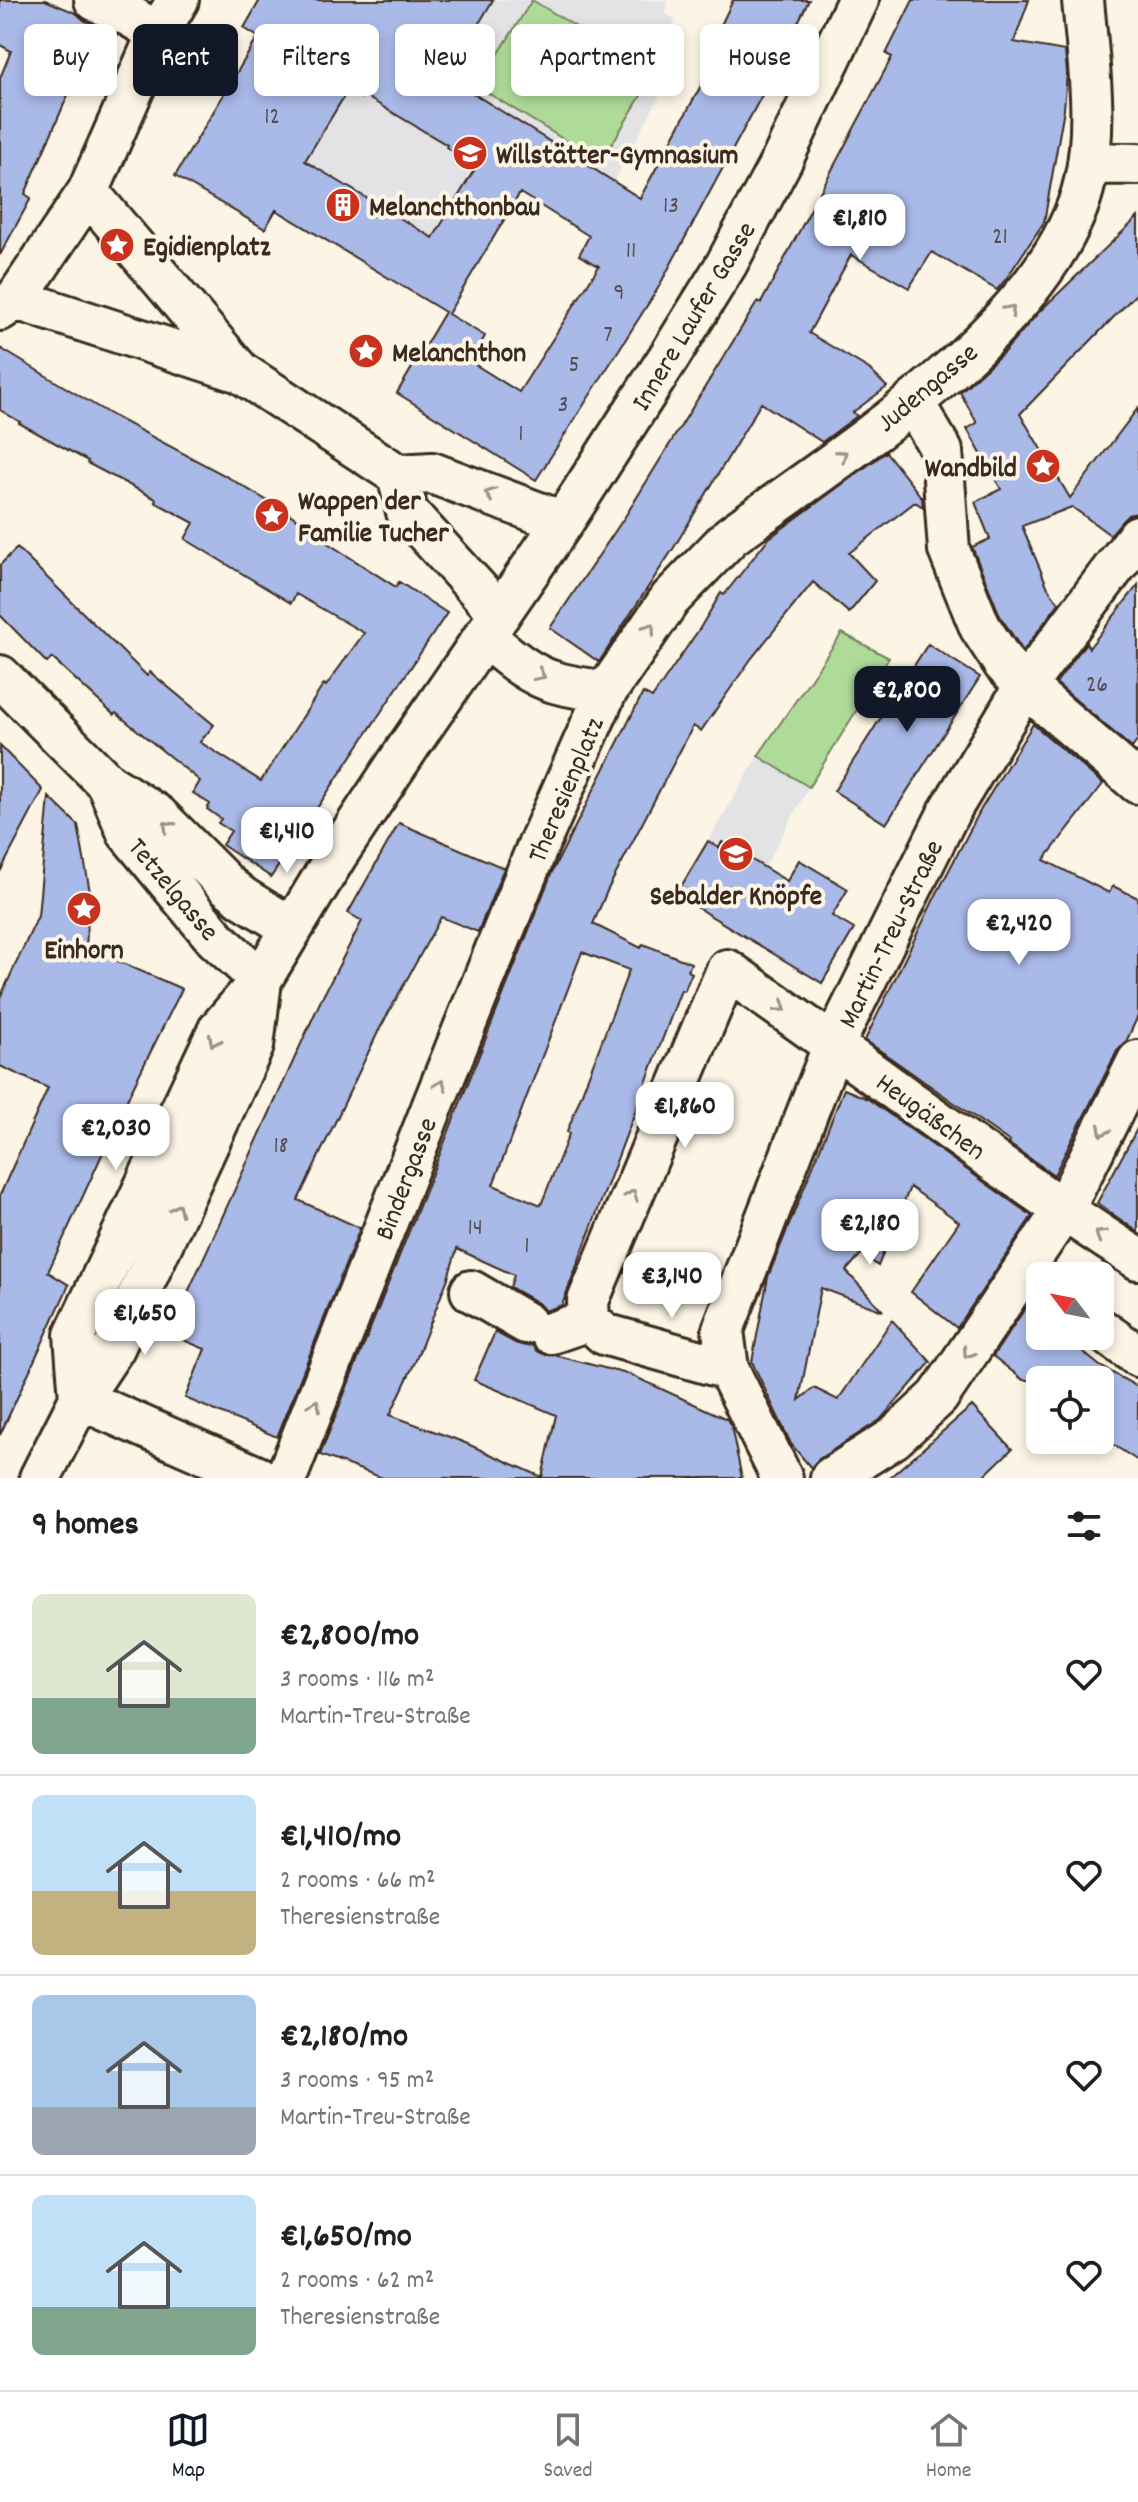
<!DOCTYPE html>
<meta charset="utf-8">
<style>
:root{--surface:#fff;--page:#f6f6f6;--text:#202124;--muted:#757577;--line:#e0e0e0;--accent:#111827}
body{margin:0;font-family:Dekko,sans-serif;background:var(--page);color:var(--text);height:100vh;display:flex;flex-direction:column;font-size:30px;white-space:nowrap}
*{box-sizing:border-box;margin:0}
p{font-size:26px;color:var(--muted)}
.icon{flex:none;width:44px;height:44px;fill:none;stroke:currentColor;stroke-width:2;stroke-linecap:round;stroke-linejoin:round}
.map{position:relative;height:1478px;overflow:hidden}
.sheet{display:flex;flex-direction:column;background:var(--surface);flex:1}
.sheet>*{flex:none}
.guide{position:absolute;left:24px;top:24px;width:1090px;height:72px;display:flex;gap:16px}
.needle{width:52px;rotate:302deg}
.controls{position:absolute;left:1026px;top:1262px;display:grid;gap:16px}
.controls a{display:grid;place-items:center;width:88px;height:88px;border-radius:12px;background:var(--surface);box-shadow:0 4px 12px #0003;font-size:40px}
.price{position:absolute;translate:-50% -68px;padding:0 18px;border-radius:16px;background:#fff;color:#222;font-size:26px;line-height:52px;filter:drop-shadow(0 2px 4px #0008)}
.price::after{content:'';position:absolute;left:50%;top:48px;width:24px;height:18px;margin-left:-12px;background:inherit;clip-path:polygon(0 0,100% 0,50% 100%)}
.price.current{background:var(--accent);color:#fff}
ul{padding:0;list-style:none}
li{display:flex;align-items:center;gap:24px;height:200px;padding:0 32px}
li+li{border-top:2px solid var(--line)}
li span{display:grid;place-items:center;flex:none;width:224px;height:160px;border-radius:12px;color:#555}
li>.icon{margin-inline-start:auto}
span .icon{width:96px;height:96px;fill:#fffc;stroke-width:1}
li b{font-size:34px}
h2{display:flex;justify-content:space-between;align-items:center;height:96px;padding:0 32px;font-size:34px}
.tag{padding:0 28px;border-radius:12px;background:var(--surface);box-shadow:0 4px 12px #0003;font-size:28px;line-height:72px}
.tag.current{background:var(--accent);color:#fff}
.dock{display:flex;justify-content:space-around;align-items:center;height:112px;border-top:2px solid var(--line);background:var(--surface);font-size:22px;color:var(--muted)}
.dock a{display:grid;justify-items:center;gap:4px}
.dock .current{color:var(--accent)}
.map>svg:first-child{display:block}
.built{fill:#e3e3e6}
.green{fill:#afdb99;stroke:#75825c;stroke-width:2}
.building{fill:#a9b9e8;stroke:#3b2a1e;stroke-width:2;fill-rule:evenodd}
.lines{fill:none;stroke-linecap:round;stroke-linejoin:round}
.minor-casing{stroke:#3b2a1e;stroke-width:46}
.minor{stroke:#fcf5e5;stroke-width:40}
.oneway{stroke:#9c9082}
.labels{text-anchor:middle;stroke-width:8;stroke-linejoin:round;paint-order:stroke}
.number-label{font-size:24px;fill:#564e50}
.poi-label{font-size:28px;font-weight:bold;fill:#3b2a1e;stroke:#fcf5e5;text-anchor:start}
.street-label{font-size:28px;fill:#3b2a1e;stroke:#fcf5e5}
</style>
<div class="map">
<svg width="1138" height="1478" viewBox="0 0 1138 1478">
<rect width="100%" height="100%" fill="#fcf5e5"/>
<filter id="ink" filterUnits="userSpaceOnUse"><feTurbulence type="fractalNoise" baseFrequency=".0125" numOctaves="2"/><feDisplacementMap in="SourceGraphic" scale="16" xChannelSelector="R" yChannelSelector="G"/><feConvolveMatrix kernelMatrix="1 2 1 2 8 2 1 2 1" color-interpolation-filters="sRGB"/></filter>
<g filter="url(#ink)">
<!-- built -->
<path class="built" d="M 493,0 L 669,0 L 664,13 L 676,19 L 665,44 L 682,53 L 614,182 L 599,173 L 569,224 L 520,194 L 448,314 L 298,223 L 302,217 L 280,204 L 348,90 L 360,98 L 363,95 L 426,132 L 446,78 Z
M 758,756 L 809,787 L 731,928 L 676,895 Z"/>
<!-- green -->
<path class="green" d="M 532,0 L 654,74 L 601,162 L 478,87 Z
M 842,633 L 889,658 L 809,787 L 758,756 Z"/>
<!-- building -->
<path class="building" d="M 0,0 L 45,0 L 76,13 L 85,21 L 98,26 L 25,194 L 31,198 L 0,255 L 0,78 L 11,51 L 0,45 Z
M 260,0 L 493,0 L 447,77 L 640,198 L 717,56 L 709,50 L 733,0 L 809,0 L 768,84 L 657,290 L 536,480 L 397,393 L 445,312 L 276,210 L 265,229 L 175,176 L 258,37 L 244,28 ZM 348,90 L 361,98 L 363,95 L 447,145 L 446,147 L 476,167 L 433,238 L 305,161 ZM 520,193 L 589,236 L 579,255 L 599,266 L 519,392 L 471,362 L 485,336 L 448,314 Z
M 913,0 L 1029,0 L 1014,42 L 1065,51 L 1067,73 L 1064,109 L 1044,222 L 1006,279 L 997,290 L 932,252 L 909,288 L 851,255 L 809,333 L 869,369 L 887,387 L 853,412 L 857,416 L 822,442 L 761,403 L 673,549 L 599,662 L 550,628 L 626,515 L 758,301 L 761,303 L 892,57 L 886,54 Z
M 1138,217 L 1138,292 L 1020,414 L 1070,498 L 1138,408 L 1138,513 L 1128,515 L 1110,535 L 1072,507 L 1022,526 L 1048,588 L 1059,603 L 1023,651 L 1000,616 L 972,547 L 990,539 L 975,502 L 1001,489 L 967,429 L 977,423 L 960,392 L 1005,351 L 1039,312 Z
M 0,348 L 113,416 L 226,476 L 329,538 L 326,542 L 396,587 L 399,582 L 447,613 L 271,877 L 222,845 L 231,831 L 218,823 L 221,819 L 207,809 L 210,804 L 193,793 L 200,781 L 116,713 L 114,715 L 52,658 L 47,663 L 0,615 L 0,565 L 17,548 L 147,676 L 150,672 L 214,725 L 200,742 L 261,781 L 324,684 L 326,686 L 364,633 L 296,594 L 291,603 L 185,539 L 194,523 L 155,502 L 156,499 L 87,463 L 88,461 L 19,423 L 20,422 L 0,410 Z
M 886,452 L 922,498 L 923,507 L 915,502 L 849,553 L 875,581 L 849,613 L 813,582 L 751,659 L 701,731 L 693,726 L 607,891 L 593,924 L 641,948 L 643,944 L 691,963 L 688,971 L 692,973 L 684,991 L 681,990 L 562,1305 L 545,1311 L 538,1303 L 510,1287 L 514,1275 L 457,1249 L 448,1278 L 415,1362 L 390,1415 L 463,1442 L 542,1477 L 556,1415 L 474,1380 L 495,1332 L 515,1343 L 525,1346 L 532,1345 L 537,1351 L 546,1355 L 554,1355 L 631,1375 L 727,1419 L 731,1426 L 742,1478 L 383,1478 L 320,1455 L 552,872 L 643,693 L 652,698 L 700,628 L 721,593 L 724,595 L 768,539 ZM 582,952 L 629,970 L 567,1132 L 569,1134 L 541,1205 L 493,1185 Z
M 1138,585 L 1138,740 L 1132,748 L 1056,683 L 1086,643 L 1089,648 Z
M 928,644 L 980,677 L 886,824 L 834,791 Z
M 1033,724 L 1103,784 L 1044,860 L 1109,893 L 1113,886 L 1138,898 L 1138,1016 L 1126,1042 L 1117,1051 L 1054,1175 L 1009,1144 L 1010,1142 L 865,1040 L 936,895 L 981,809 Z
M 0,746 L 43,790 L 0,872 Z
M 49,797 L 78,825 L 90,892 L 86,947 L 182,989 L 134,1085 L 48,1272 L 69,1285 L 0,1435 L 0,1195 L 48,1088 L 0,1066 L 0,998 L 38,916 Z
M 399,823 L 504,868 L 478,932 L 441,917 L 378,1032 L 298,1200 L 360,1228 L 277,1437 L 185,1398 L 205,1349 L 169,1334 L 321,1000 L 362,921 L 348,913 Z
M 708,841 L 719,848 L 722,842 L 787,881 L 799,860 L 848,889 L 832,916 L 854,929 L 822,983 L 676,895 Z
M 844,1089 L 868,1099 L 1032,1216 L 957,1328 L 911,1292 L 959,1222 L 910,1187 L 878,1266 L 862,1253 L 846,1271 L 883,1311 L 821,1288 L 799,1400 L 814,1388 L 838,1400 L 892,1320 L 931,1362 L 880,1420 L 819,1459 L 811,1468 L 791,1444 L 752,1362 L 768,1277 Z
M 1138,1127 L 1138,1232 L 1097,1203 Z
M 1026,1307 L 1040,1318 L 1040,1336 L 1063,1336 L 1100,1366 L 1138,1387 L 1138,1461 L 1100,1436 L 1100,1380 L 1023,1380 L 993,1356 Z
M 972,1406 L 1012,1449 L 982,1478 L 889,1478 Z"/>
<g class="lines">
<defs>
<path id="minor" d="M 95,0 L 130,16 L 158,33
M 1088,163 L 1138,164
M 16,299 L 240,372 L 88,192
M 0,310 L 16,299 L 88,192 L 158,33 L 178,0
M 240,372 L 398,475
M 913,402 L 942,451 L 949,550 L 980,627 L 1004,664 L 1025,686 L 1138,783
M 500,614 L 407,512 L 398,475 L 432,473 L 563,522
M 484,636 C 506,654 527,674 554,682 C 571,687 589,689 606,692
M 0,676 L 107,783 L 157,815 L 228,886 L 243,898 L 292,928
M 107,783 L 128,833 L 216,939 L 261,980
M 471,1291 L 526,1323
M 589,1320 L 588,1301 L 727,970 C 865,1065 997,1169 1138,1259
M 589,1320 L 604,1334 L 728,1369
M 1100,1329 L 1138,1356
M 551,1333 L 589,1320
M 80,1399 L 75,1335 L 219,1029 L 261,980 L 336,856 L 413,740 L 563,522 L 669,357 L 726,265 L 782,160 L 858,0
M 80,1399 L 260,1478
M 40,1478 L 80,1399 L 114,1348 L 253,1046 L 261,980
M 286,1478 L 433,1105 L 537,848 L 606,692 L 670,599 L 731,536 C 843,454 1054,322 1085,181 C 1098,121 1088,60 1083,0
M 782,1478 L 728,1369 L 723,1330 L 834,1044 L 949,812 L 1025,686 L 1138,536
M 831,1478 L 894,1438 L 938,1397 L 1063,1211 L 1138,1061"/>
</defs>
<!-- minor casing -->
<use href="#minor" class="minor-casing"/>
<!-- minor -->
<use href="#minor" class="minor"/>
</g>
<!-- one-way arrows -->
<defs><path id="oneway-chevron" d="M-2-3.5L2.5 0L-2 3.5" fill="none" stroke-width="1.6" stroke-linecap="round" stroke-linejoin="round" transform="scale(2)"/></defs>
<g class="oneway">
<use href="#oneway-chevron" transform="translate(1010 310) rotate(-48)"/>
<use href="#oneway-chevron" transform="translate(842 455) rotate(-36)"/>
<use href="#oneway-chevron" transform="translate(490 494) rotate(-160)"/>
<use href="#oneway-chevron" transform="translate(650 628) rotate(-55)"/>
<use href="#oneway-chevron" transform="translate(540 675) rotate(26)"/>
<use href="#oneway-chevron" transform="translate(168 826) rotate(-135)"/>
<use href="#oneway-chevron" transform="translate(781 1007) rotate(35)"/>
<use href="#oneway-chevron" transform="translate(214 1041) rotate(116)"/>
<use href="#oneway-chevron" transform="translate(441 1085) rotate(-68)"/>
<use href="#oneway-chevron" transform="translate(1103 1131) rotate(117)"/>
<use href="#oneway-chevron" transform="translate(632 1195) rotate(-68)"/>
<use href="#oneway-chevron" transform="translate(177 1209) rotate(-66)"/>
<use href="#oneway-chevron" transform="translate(1100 1235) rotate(-148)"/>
<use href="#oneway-chevron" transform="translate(968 1353) rotate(124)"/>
<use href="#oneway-chevron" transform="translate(315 1405) rotate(-68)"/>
</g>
</g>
<!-- icons -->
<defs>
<symbol id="school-disc" viewBox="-11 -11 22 22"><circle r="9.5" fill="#c8321e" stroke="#fcf5e5"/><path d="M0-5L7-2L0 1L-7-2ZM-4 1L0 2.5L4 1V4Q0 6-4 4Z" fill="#fff"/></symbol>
<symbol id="building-disc" viewBox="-11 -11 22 22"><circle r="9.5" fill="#c8321e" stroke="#fcf5e5"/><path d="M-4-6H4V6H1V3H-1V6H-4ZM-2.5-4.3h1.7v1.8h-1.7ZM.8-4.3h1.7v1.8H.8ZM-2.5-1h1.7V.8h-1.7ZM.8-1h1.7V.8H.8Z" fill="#fff"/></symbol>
<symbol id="sight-disc" viewBox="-11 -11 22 22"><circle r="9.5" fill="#c8321e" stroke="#fcf5e5"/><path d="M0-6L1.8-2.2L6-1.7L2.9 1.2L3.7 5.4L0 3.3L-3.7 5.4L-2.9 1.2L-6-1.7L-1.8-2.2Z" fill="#fff"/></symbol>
</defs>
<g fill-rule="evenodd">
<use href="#school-disc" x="450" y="133" width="40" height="40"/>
<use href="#building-disc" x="323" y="185" width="40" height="40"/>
<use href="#sight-disc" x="97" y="225" width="40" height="40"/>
<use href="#sight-disc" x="346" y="331" width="40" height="40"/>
<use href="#sight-disc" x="1023" y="446" width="40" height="40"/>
<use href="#sight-disc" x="252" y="495" width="40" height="40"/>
<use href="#school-disc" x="716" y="834" width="40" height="40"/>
<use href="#sight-disc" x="64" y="889" width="40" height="40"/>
</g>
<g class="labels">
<!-- number labels -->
<g class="number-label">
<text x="272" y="123">12</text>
<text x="671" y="212">13</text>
<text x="1000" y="243">21</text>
<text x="631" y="257">11</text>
<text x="619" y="299">9</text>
<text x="608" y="341">7</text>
<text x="574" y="371">5</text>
<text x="563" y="411">3</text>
<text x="521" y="440">1</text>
<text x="1097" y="691">26</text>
<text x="281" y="1152">18</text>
<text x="475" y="1234">14</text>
<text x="527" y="1252">1</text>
</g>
<!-- poi labels -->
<g class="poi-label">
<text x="496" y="163">Willstätter-Gymnasium</text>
<text x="369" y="215">Melanchthonbau</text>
<text x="143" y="255">Egidienplatz</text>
<text x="392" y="361">Melanchthon</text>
<text x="1017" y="476" text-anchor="end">Wandbild</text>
<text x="298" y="509">Wappen der<tspan x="298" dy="32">Familie Tucher</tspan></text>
<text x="736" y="904" text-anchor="middle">Sebalder Knöpfe</text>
<text x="84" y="958" text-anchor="middle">Einhorn</text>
</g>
<!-- street labels -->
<g class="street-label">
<text transform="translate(692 315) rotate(-59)" y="10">Innere Laufer Gasse</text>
<text transform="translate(926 386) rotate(-40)" y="10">Judengasse</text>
<text transform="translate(564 789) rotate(-67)" y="10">Theresienplatz</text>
<text transform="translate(175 888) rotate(50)" y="10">Tetzelgasse</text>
<text transform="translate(889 933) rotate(-64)" y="10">Martin-Treu-Straße</text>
<text transform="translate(932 1115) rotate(36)" y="10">Heugäßchen</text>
<text transform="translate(404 1178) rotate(-69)" y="10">Bindergasse</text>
</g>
</g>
</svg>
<div class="controls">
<a><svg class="needle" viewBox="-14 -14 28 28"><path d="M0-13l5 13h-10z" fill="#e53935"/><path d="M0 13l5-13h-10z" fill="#757577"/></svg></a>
<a><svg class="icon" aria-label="locate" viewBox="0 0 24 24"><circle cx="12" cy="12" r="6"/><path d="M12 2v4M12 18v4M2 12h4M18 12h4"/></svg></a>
</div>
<b class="price" style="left:860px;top:262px">€1,810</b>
<b class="price current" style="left:907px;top:734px">€2,800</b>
<b class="price" style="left:287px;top:875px">€1,410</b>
<b class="price" style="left:1019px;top:967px">€2,420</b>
<b class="price" style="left:685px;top:1150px">€1,860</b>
<b class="price" style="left:116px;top:1172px">€2,030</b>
<b class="price" style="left:870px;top:1267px">€2,180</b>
<b class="price" style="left:672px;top:1320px">€3,140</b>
<b class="price" style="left:145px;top:1357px">€1,650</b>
<div class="guide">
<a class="tag">Buy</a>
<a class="tag current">Rent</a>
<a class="tag">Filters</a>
<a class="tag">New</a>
<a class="tag">Apartment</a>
<a class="tag">House</a>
</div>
</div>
<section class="sheet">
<h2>9 homes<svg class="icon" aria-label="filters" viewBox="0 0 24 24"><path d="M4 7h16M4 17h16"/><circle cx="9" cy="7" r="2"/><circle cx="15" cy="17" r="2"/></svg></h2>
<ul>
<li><span style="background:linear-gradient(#dfe7d0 65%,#7fa58c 0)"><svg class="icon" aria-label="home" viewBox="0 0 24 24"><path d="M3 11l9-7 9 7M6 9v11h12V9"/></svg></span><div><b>€2,800/mo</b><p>3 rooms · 116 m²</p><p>Martin-Treu-Straße</p></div><svg class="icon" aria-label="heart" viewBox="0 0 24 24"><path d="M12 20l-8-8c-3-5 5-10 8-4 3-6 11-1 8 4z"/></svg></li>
<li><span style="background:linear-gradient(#bfe0f5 60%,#c2b280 0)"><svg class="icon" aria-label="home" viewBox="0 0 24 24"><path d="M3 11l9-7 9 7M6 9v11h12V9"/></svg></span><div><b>€1,410/mo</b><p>2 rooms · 66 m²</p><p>Theresienstraße</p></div><svg class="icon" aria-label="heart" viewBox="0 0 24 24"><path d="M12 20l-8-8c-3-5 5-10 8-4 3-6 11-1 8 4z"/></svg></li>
<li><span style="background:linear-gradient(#a9c7e8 70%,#9aa5b1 0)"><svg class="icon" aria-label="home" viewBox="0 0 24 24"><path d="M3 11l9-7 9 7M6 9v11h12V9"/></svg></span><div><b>€2,180/mo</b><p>3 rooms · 95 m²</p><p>Martin-Treu-Straße</p></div><svg class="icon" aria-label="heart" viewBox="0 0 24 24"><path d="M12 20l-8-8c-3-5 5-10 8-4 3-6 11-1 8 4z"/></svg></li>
<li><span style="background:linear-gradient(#bfe0f5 70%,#7fa58c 0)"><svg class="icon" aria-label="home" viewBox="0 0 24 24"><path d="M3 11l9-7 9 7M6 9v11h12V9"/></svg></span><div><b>€1,650/mo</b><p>2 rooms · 62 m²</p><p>Theresienstraße</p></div><svg class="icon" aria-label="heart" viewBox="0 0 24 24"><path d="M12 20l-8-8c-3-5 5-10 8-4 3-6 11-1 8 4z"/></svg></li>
</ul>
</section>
<nav class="dock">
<a class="current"><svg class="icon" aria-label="map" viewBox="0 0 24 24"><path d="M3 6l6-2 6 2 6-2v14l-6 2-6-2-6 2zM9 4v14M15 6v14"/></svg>Map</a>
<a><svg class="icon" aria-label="saved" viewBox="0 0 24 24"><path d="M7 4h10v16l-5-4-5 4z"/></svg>Saved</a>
<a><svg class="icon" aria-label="home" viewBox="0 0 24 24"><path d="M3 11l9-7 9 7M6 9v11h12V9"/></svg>Home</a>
</nav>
